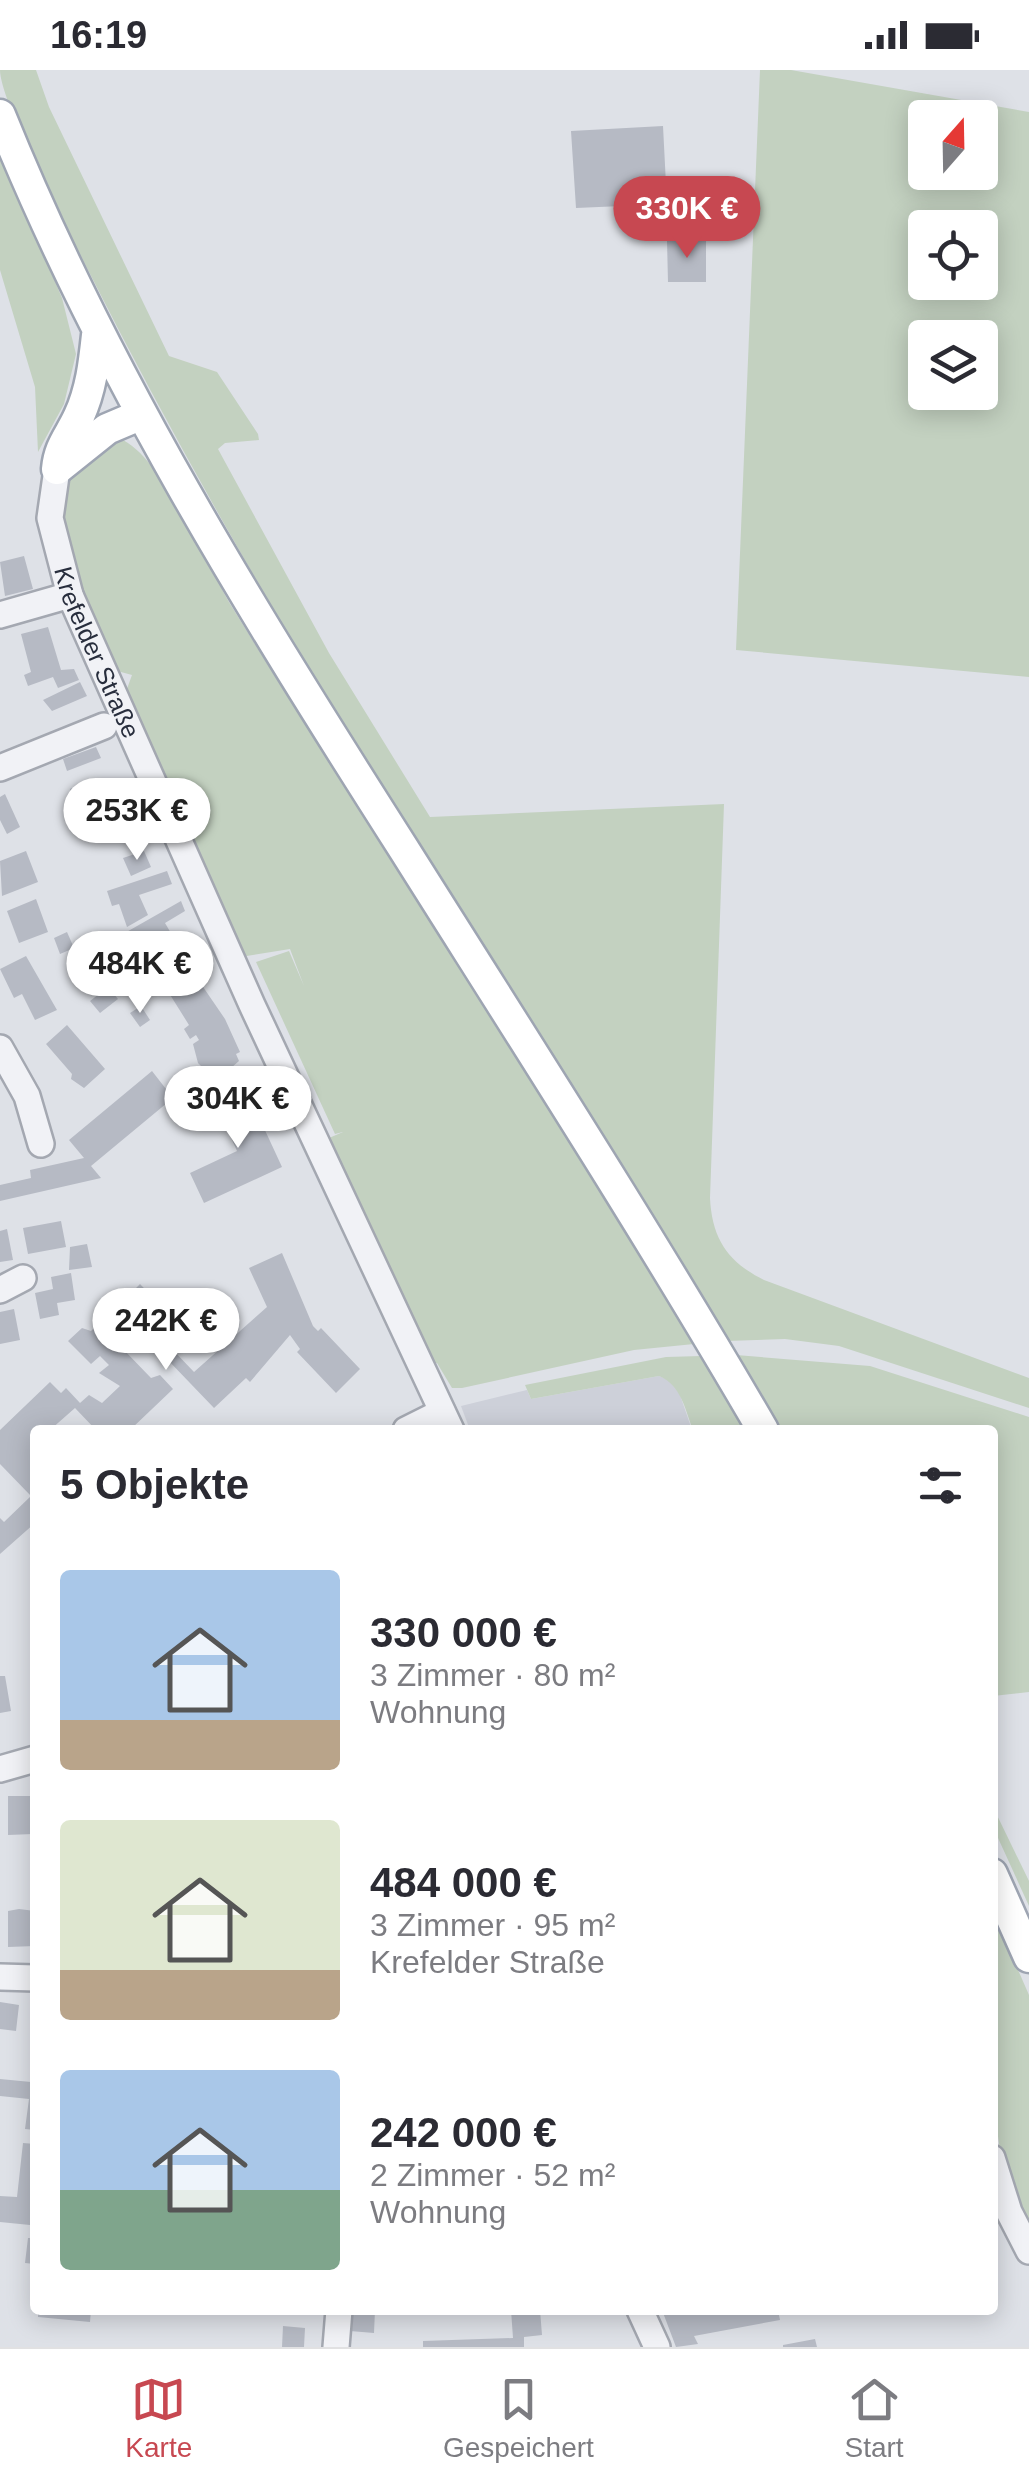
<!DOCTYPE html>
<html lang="de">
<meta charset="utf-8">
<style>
:root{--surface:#fff;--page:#f7f7f7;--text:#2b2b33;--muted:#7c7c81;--line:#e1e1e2;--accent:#c74851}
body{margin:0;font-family:Helvetica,sans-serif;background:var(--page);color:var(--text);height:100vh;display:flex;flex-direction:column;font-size:38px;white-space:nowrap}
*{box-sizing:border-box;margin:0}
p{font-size:32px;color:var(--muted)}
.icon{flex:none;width:55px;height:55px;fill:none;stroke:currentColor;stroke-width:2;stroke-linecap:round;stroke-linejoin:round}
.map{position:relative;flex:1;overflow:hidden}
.sheet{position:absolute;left:30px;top:1355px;width:968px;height:890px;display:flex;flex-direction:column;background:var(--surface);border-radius:10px;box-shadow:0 5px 25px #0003}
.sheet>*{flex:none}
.needle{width:65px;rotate:20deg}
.fabs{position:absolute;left:908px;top:30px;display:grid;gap:20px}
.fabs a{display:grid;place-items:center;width:90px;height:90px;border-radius:10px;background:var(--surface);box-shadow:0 5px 25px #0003;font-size:50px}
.price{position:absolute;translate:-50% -85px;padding:0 22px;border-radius:35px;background:#fff;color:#222;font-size:32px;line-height:65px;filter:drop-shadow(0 2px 5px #0008)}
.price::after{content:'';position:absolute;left:50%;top:60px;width:30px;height:22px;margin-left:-15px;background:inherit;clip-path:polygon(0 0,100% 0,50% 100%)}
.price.on{background:var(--accent);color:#fff}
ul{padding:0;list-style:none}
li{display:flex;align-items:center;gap:30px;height:250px;padding:0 30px}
li span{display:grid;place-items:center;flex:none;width:280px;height:200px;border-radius:10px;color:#555}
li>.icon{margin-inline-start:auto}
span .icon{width:120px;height:120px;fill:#fffc;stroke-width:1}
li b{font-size:42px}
h2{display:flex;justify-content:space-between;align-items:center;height:120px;padding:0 30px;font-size:42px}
.status{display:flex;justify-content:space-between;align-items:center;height:70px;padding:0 50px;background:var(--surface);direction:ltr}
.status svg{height:28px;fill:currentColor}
.tabs{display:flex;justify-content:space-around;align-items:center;height:140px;border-top:2px solid var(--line);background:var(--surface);font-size:28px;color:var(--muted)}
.tabs a{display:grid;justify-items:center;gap:5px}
.tabs .on{color:var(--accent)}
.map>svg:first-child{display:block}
.built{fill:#cdd0d9}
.green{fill:#c3d1c0;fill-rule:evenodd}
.building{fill:#b6bac4}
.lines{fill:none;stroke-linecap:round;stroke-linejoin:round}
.minor-casing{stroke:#a4a8b1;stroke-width:30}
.major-casing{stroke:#9ea5b2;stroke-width:35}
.minor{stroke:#f1f2f6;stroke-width:25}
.major{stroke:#fff;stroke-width:30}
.labels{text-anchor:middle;stroke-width:8;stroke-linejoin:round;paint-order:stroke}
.street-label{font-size:25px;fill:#282e3d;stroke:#eef0f5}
</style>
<div class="status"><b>16:19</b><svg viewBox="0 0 49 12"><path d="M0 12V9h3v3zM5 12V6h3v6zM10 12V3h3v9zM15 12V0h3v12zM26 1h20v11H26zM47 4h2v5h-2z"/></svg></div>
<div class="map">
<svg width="1029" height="2277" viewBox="0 0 1029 2277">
<rect width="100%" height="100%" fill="#dee1e7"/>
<!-- built -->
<path class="built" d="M 659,1306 L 671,1310 L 679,1322 L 692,1360 L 470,1360 L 461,1336 L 527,1320 L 531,1329 Z"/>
<!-- green -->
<path class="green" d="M 0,0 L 36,0 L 49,37 L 169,286 L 217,302 L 258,364 L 259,370 L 225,373 L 218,379 L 329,583 L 430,747 L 724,734 L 710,1128 C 712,1169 728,1192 764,1210 L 1029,1308 L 1029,1338 L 839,1276 L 785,1269 L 727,1271 C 507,919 275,571 88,200 C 70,164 0,32 0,0 Z
M 760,0 L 791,0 L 1029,42 L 1029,607 L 736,580 ZM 925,48 L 980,48 L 980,102 L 925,102 ZM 925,158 L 980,158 L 980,212 L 925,212 ZM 925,268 L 980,268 L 980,322 L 925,322 Z
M 0,81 L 62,228 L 76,284 L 64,334 L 38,382 L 35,317 L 0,200 Z
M 115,367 C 160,378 207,496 232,537 C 385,784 544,1026 694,1274 L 634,1280 L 462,1318 L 452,1318 L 437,1293 L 428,1296 L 329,1068 L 343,1062 L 335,1064 L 256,892 L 289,881 L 304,916 L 290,879 L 240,887 L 124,627 L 132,605 L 110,599 C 92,559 40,446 67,407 C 77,392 100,379 115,367 Z
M 736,1285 L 870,1296 L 1029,1347 L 1029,1622 L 993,1626 L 992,1360 L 781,1360 Z
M 701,1286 L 746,1360 L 693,1360 C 685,1339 681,1315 659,1306 L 531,1329 L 525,1315 L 666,1287 Z
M 993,1737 L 1029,1811 L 1029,1836 L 993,1757 Z
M 992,1840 L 1029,1925 L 1029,2162 L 1003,2099 L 993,2034 Z"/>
<!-- building -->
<path class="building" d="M 663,56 L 667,134 L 576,138 L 571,61 Z
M 667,170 L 706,170 L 706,212 L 668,212 Z
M 24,486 L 33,519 L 5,526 L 0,492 Z
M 48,557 L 61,600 L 74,599 L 79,610 L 58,618 L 53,607 L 28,616 L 24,605 L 31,602 L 21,564 Z
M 80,612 L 87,626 L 52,641 L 43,630 Z
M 96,677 L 101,688 L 67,701 L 63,689 Z
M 99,708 L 111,742 L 136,731 L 142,747 L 123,756 L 119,746 L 98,755 L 101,763 L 89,768 L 70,719 Z
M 5,724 L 20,757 L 7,764 L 0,750 L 0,727 Z
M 26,781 L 38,812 L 2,826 L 0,791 Z
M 144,781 L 151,797 L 131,806 L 123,788 Z
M 167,801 L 172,814 L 139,825 L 148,845 L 127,857 L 119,834 L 112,836 L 107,821 Z
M 36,829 L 48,862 L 19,873 L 7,841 Z
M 181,831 L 185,841 L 165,853 L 175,870 L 171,872 L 193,912 L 199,911 L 225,949 L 240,982 L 236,984 L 239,991 L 216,1011 L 198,993 L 193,974 L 199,970 L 196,965 L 190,969 L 184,959 L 189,955 L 147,888 L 133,872 L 122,878 L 116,868 Z
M 67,862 L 74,878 L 60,884 L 54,868 Z
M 92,874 L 100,903 L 79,913 L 73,901 L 83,896 L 77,881 Z
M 26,886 L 57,940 L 35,950 L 22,924 L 14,928 L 0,899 Z
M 108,917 L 118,929 L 100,943 L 90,931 Z
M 141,936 L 150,950 L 140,957 L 130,943 Z
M 67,955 L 105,999 L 84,1018 L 71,1009 L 72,1004 L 46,974 Z
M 152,1001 L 173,1028 L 91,1096 L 101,1108 L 0,1131 L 0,1115 L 31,1108 L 30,1100 L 84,1088 L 69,1070 Z
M 245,1017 L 282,1097 L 204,1133 L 190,1103 L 237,1081 L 218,1039 Z
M 61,1151 L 66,1177 L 28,1184 L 23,1158 Z
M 7,1159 L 13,1190 L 0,1192 L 0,1161 Z
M 87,1174 L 92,1197 L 69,1200 L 70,1177 Z
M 282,1183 L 313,1256 L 318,1261 L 321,1258 L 360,1299 L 336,1323 L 297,1282 L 300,1279 L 290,1265 L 250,1312 L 246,1308 L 214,1338 L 141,1262 L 123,1279 L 151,1308 L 160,1305 L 173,1319 L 130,1360 L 96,1360 L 75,1338 L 50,1360 L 35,1360 L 31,1377 L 35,1382 L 35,1453 L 0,1484 L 0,1448 L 4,1452 L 31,1426 L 0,1394 L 0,1360 L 50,1312 L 61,1323 L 66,1318 L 80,1333 L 89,1325 L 102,1333 L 120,1316 L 99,1303 L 109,1295 L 100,1286 L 91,1294 L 68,1271 L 82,1258 L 91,1261 L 124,1229 L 129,1233 L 127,1227 L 140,1214 L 169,1244 L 155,1257 L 149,1255 L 194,1302 L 267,1237 L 249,1198 Z
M 71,1203 L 75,1230 L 57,1233 L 59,1245 L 40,1249 L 35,1223 L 53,1219 L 51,1207 Z
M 14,1239 L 20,1270 L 0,1274 L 0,1242 Z
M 0,1606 L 5,1606 L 11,1641 L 0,1643 Z
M 8,1726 L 35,1726 L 33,1764 L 8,1765 Z
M 19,1839 L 35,1841 L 35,1876 L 8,1877 L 8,1841 Z
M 0,1932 L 19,1935 L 16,1961 L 0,1959 Z
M 32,1998 L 35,1998 L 35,2060 L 25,2059 L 29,2029 L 0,2026 L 0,2009 L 31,2012 Z
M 23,2073 L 35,2074 L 30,2155 L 0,2152 L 0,2126 L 17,2127 Z
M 28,2168 L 35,2168 L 35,2194 L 25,2193 Z
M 38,2240 L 91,2240 L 90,2252 L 38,2247 Z
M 352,2240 L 375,2240 L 374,2263 L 350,2261 Z
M 511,2240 L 540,2240 L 542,2265 L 524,2267 L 524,2277 L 423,2277 L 423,2271 L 513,2268 Z
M 662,2240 L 778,2240 L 780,2250 L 694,2266 L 698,2274 L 676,2277 Z
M 283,2256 L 305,2258 L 304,2277 L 282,2277 Z
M 815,2269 L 817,2277 L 783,2277 L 783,2275 Z"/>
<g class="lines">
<defs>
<g id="minor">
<path id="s1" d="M 57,399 L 50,448 L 70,525 L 252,935 L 451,1360"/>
<path d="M 0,545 L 70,525"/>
<path d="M 0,698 L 104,656"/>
<path d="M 0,978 L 27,1026 L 41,1074"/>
<path d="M 0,1220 L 23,1208"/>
<path d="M 406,1360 L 442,1342"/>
<path d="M 0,1699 L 35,1689"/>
<path d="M 0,1907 L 35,1908"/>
<path d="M 992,2088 L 1009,2142 L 1029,2181"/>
<path d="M 640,2240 L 657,2277"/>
<path d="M 336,2277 L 339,2240"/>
</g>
<path id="major" d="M 0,45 C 105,306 254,544 405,781 C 526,973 649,1164 763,1360
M 57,399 C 59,376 70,366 79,346 C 91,320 94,293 97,265
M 57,399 L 107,359 L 140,345
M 992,1804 L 1029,1887"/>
</defs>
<!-- minor casing -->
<use href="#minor" class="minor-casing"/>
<!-- major casing -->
<use href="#major" class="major-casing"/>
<!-- minor -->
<use href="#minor" class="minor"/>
<!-- major -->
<use href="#major" class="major"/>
</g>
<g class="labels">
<!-- street labels -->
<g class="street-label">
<text dy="9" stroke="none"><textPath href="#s1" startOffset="192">Krefelder Straße</textPath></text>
</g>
</g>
</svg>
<div class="fabs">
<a><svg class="needle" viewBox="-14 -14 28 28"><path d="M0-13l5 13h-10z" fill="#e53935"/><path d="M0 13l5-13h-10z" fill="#7c7c81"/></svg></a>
<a><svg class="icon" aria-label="locate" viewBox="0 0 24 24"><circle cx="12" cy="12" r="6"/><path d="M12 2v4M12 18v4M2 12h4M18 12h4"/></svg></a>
<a><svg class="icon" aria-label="layers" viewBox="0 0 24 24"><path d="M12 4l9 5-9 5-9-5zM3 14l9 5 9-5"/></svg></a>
</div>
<b class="price on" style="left:687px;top:191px">330K €</b>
<b class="price" style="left:137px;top:793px">253K €</b>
<b class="price" style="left:140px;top:946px">484K €</b>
<b class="price" style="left:238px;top:1081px">304K €</b>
<b class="price" style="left:166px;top:1303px">242K €</b>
<section class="sheet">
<h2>5 Objekte<svg class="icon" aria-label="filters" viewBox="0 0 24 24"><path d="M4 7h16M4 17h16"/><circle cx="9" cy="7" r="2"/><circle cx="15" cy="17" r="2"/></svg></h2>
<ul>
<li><span style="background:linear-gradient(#a9c7e8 75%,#b9a48a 0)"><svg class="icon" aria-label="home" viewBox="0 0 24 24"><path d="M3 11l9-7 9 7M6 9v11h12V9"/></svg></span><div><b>330 000 €</b><p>3 Zimmer · 80 m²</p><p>Wohnung</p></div></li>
<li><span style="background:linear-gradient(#dfe7d0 75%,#b9a48a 0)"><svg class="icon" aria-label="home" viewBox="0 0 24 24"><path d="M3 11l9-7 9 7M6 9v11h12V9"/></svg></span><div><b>484 000 €</b><p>3 Zimmer · 95 m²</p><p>Krefelder Straße</p></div></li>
<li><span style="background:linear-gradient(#a9c7e8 60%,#7fa58c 0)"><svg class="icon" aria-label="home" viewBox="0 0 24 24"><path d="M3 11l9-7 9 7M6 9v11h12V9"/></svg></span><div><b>242 000 €</b><p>2 Zimmer · 52 m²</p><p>Wohnung</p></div></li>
</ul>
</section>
</div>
<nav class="tabs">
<a class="on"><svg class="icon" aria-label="map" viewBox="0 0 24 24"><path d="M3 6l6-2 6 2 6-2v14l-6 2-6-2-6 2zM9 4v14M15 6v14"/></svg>Karte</a>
<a><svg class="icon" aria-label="saved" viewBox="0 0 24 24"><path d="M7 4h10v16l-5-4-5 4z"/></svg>Gespeichert</a>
<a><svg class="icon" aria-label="home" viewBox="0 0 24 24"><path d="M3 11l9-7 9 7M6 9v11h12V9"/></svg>Start</a>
</nav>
